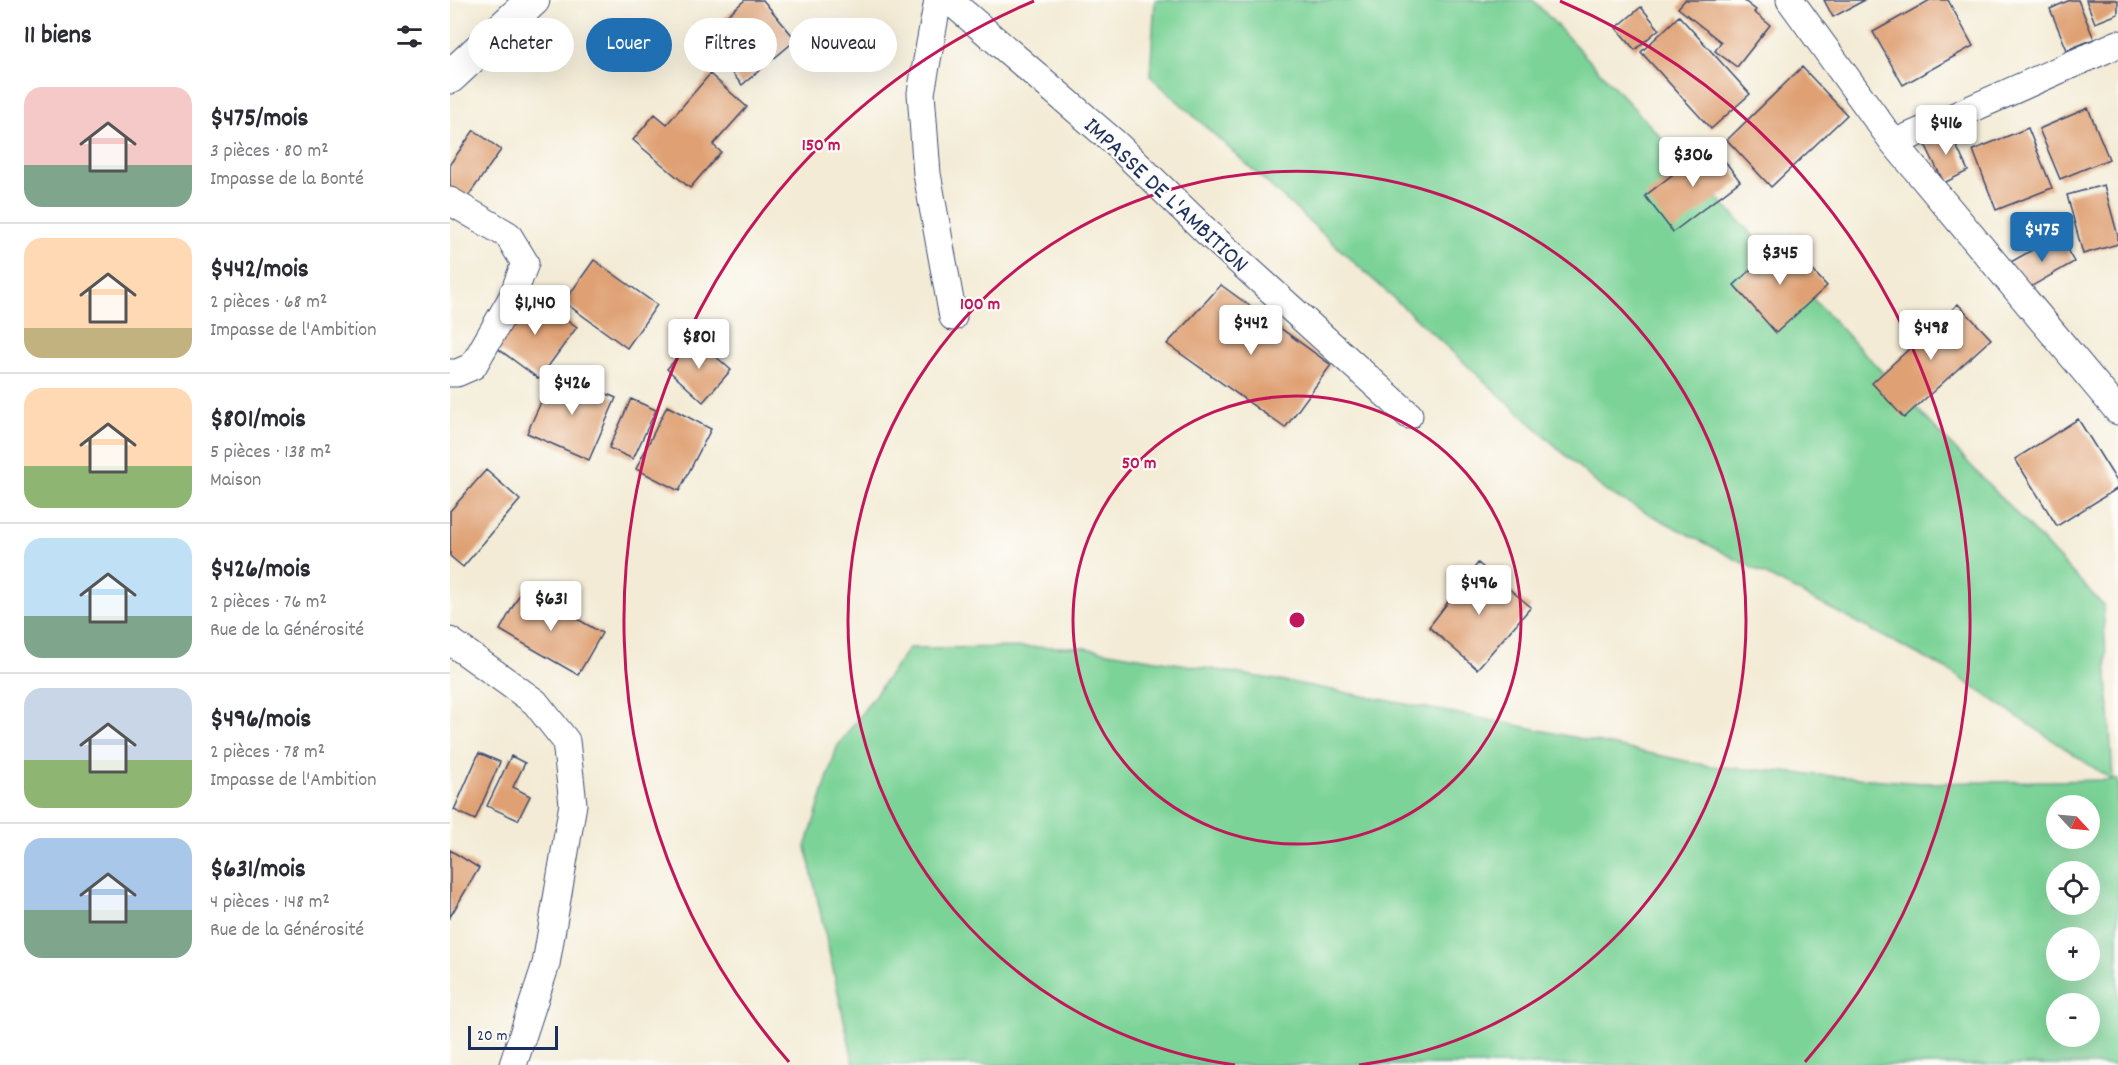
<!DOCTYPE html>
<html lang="fr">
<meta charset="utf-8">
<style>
:root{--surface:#fff;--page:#f7f7f7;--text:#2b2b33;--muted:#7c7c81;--line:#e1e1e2;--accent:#1f6fb2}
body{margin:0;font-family:Dekko,sans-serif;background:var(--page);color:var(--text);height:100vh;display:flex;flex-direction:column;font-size:22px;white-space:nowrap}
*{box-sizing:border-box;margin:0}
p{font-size:20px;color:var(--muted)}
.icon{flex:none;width:33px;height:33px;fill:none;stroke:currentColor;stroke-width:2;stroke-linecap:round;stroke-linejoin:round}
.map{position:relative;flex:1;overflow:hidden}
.details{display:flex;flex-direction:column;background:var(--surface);width:450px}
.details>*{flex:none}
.top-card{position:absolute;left:18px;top:18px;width:570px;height:54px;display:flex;gap:12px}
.needle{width:39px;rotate:116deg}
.buttons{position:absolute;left:1596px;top:795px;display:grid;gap:12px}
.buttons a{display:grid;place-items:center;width:54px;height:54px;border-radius:50%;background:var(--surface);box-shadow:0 6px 24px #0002;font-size:30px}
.scale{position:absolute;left:18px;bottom:15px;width:90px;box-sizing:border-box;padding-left:6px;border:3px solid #1b2f5e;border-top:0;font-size:16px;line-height:21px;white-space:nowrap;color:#1b2f5e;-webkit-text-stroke:4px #fdfcf7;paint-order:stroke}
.price{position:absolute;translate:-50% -51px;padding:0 14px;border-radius:6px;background:#fff;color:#222;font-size:20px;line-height:39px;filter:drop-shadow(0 2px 3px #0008)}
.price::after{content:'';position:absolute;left:50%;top:36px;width:18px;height:14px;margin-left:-9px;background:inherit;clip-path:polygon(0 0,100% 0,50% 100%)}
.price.current{background:var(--accent);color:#fff}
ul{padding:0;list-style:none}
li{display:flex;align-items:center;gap:18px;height:150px;padding:0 24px}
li+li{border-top:2px solid var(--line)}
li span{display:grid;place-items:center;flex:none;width:168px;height:120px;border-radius:18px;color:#555}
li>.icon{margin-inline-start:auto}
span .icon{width:72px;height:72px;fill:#fffc;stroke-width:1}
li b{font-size:26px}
h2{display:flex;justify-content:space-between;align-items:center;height:72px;padding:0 24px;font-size:26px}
.pill{padding:0 21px;border-radius:27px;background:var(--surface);box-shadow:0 6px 24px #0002;font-size:21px;line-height:54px}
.pill.current{background:var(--accent);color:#fff}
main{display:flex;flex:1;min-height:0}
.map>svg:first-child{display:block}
.green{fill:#7bd397;stroke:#4b817a;stroke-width:1.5;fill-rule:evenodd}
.building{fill:#dfa073}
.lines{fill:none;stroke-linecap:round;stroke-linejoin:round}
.minor-casing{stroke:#3b4b70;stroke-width:29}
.primary-casing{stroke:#3b4b70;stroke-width:35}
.minor{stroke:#fff;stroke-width:27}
.primary{stroke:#fff;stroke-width:33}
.ring{fill:none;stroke:#c2185b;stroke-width:3}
.labels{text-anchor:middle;stroke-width:4.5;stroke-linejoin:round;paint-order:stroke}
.street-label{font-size:24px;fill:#1b2f5e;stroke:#fdfcf7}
.centre{fill:#c2185b;stroke:#fdfcf7;stroke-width:3}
.ring-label{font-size:18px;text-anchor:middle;font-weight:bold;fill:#c2185b;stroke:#fdfcf7;stroke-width:4.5;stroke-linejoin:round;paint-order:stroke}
</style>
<main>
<section class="details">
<h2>11 biens<svg class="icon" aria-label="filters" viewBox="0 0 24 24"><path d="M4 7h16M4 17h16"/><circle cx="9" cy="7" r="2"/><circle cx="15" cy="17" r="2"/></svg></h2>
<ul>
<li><span style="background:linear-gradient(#f6c9c9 65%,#7fa58c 0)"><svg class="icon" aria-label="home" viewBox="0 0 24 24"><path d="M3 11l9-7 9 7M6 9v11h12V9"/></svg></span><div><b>$475/mois</b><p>3 pièces · 80 m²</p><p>Impasse de la Bonté</p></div></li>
<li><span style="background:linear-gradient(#ffd9b3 75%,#c2b280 0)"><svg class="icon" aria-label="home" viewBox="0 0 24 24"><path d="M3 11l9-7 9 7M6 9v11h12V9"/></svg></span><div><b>$442/mois</b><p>2 pièces · 68 m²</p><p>Impasse de l'Ambition</p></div></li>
<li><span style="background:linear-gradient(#ffd9b3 65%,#8fb573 0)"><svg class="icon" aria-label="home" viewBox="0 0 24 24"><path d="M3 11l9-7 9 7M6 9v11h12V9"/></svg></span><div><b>$801/mois</b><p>5 pièces · 138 m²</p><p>Maison</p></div></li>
<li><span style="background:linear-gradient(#bfe0f5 65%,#7fa58c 0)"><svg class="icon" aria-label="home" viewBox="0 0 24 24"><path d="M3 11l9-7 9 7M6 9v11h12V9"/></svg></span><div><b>$426/mois</b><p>2 pièces · 76 m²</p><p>Rue de la Générosité</p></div></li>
<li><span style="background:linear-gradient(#c9d6e8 60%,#8fb573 0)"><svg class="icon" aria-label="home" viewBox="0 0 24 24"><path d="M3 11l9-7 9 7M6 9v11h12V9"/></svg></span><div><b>$496/mois</b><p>2 pièces · 78 m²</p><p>Impasse de l'Ambition</p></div></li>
<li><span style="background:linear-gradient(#a9c7e8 60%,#7fa58c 0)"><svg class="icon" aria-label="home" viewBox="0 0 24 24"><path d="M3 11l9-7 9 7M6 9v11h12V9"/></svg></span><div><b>$631/mois</b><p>4 pièces · 148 m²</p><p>Rue de la Générosité</p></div></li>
</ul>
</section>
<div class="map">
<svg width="1668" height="1065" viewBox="0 0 1668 1065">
<rect width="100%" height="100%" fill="#fdfcf7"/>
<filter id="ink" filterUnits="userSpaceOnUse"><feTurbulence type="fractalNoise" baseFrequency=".0167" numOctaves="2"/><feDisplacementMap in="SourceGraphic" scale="12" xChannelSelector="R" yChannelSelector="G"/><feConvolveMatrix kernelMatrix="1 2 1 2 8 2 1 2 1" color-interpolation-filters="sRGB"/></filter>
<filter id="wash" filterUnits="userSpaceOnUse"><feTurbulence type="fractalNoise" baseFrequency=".008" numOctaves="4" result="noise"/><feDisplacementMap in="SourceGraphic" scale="24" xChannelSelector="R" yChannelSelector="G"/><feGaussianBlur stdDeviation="1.35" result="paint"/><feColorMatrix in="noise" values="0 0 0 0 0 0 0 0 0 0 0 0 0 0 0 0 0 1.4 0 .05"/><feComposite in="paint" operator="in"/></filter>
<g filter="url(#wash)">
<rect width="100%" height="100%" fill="#f3ebd5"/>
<!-- green -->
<path class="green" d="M 705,0 L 1083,0 L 1292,224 L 1653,605 L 1663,780 L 1668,780 L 1668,1065 L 404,1065 L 356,847 L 387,747 L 459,648 L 628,647 L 845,683 L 1066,725 L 1259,766 L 1470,783 L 1662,780 L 1498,670 L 1155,491 L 700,76 ZM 1606,806 L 1640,806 L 1640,838 L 1606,838 ZM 1606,872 L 1640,872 L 1640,904 L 1606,904 ZM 1606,938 L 1640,938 L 1640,970 L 1606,970 ZM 1606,1004 L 1640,1004 L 1640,1036 L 1606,1036 Z"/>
<g id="blocks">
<!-- building -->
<path class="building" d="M 295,0 L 313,0 L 346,40 L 292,85 L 252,37 Z
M 1235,0 L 1293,0 L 1306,10 L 1304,12 L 1320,25 L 1287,67 L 1265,51 L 1271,42 L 1228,8 Z
M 1374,0 L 1415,0 L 1383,17 Z
M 1480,0 L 1498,0 L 1523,46 L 1453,85 L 1423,32 Z
M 1620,0 L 1628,0 L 1644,39 L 1617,50 L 1600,9 Z
M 1636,0 L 1668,0 L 1668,14 L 1645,23 Z
M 1191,7 L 1209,29 L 1185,50 L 1166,28 Z
M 1229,16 L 1300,94 L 1261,129 L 1191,52 Z
M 1352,67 L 1397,115 L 1321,187 L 1277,140 Z
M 260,74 L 297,107 L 263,145 L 271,152 L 240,188 L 183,140 L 205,114 L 217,124 Z
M 1638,108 L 1659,159 L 1610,179 L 1589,129 Z
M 1578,128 L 1602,188 L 1546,210 L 1523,150 Z
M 24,130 L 51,150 L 14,202 L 0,192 L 0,164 Z
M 1499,130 L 1518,171 L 1494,183 L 1474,142 Z
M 1262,144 L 1290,181 L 1223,232 L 1195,196 Z
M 1654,185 L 1668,236 L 1668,244 L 1633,254 L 1617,195 Z
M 1609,235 L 1624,262 L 1575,290 L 1559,263 Z
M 1334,239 L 1377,286 L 1326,333 L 1284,285 Z
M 144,260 L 207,305 L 177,348 L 114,302 Z
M 771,285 L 881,365 L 835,428 L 717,344 Z
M 80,294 L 127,327 L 89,379 L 43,345 Z
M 1508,304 L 1541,339 L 1454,418 L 1422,383 Z
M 245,338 L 281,370 L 253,402 L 217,369 Z
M 105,371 L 166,398 L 139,460 L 77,433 Z
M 181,399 L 206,410 L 183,459 L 159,448 Z
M 217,406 L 261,429 L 229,491 L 186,469 Z
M 1628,419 L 1668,483 L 1668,488 L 1607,526 L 1565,459 Z
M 36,470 L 70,500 L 13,567 L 0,556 L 0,511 Z
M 1028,563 L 1081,607 L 1027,669 L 979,627 Z
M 73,588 L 152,633 L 128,675 L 50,630 Z
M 29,753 L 50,762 L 25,820 L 4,810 Z
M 61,756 L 75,763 L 63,787 L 80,796 L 68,820 L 37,806 Z
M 0,850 L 29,868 L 0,917 Z"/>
</g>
</g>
<g filter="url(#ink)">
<use href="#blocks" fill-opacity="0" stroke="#3b4b70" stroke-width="1.5"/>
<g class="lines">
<defs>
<path id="minor" d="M 488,0 L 471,93 L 477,174 L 503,317
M 499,0 L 666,144 L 759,234 L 959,415
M 1340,0 L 1444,143 L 1668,411
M 1444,143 L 1668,44
M 0,201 L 58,235 L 75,263 L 62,298 L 23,366 L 7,373 L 0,373
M 0,641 L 85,702 L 116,741 L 123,804 L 96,964 L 63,1065"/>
<path id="primary" d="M 0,77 L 83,0"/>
</defs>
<!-- minor casing -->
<use href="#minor" class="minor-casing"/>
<!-- primary casing -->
<use href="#primary" class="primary-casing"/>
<!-- minor -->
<use href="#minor" class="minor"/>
<!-- primary -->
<use href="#primary" class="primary"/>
</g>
</g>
<!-- distance rings -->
<g class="ring">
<circle cx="847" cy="620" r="224"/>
<path d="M785 1065A449 449 0 1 1 909 1065"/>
<path d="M339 1062A673 673 0 0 1 584 1M1110 1A673 673 0 0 1 1355 1062"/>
</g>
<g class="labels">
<!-- street labels -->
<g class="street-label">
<text transform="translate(717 194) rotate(43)" y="8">IMPASSE DE L'AMBITION</text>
</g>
</g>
<circle cx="847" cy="620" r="9" class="centre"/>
<g class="ring-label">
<text x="371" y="150">150 m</text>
<text x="530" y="309">100 m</text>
<text x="689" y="468">50 m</text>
</g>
</svg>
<div class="buttons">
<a><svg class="needle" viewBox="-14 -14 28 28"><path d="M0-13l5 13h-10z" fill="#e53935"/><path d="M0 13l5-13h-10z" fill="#7c7c81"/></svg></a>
<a><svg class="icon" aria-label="locate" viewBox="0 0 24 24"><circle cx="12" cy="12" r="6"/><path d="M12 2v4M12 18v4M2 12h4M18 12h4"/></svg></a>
<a>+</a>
<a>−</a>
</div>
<div class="scale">20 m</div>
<b class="price" style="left:1496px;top:156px">$416</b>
<b class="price" style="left:1243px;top:188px">$306</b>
<b class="price current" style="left:1592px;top:263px">$475</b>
<b class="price" style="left:1330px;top:286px">$345</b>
<b class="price" style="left:85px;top:336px">$1,140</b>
<b class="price" style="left:801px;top:356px">$442</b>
<b class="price" style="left:1481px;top:361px">$498</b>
<b class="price" style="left:249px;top:370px">$801</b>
<b class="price" style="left:122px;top:416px">$426</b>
<b class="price" style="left:1029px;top:616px">$496</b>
<b class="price" style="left:101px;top:632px">$631</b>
<div class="top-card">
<a class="pill">Acheter</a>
<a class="pill current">Louer</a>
<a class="pill">Filtres</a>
<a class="pill">Nouveau</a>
</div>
</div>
</main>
